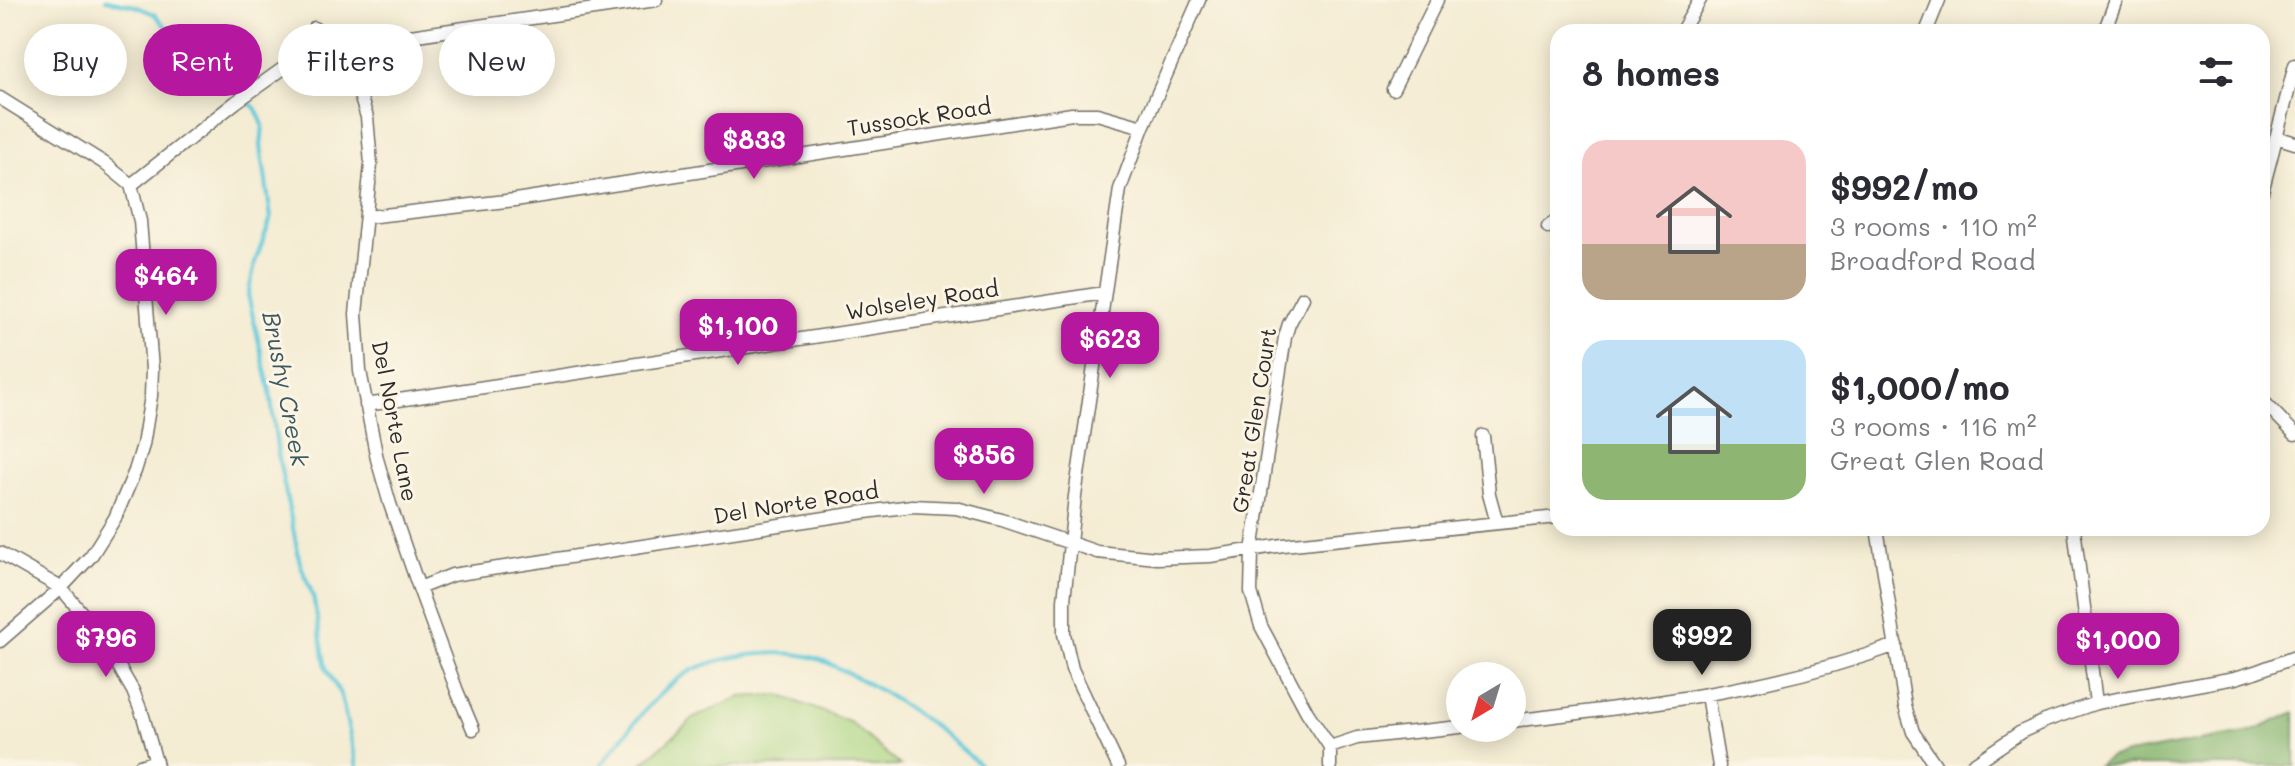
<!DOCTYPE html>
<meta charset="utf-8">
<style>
:root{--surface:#fff;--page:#f2f2f3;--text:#2b2b33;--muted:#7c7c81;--accent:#b5179e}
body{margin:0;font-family:Mali,sans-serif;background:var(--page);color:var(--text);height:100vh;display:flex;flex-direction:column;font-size:30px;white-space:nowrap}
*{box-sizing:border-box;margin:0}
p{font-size:26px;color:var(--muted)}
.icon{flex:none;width:44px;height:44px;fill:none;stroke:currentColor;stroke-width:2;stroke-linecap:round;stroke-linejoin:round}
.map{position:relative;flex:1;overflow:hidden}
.panel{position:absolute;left:1550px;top:24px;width:720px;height:512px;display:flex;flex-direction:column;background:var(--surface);border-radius:24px;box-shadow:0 4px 20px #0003}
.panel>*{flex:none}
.guide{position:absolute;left:24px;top:24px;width:760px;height:72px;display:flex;gap:16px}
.needle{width:52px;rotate:218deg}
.fabs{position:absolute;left:1446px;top:662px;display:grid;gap:16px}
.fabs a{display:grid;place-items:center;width:80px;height:80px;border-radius:50%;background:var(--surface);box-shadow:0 4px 20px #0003;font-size:40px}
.price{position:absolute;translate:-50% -68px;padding:0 18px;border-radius:16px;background:var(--accent);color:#fff;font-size:26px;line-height:52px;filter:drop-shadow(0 2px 4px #0008)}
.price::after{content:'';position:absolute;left:50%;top:48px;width:24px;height:18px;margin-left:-12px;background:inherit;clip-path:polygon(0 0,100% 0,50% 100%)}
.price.current{background:#222;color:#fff}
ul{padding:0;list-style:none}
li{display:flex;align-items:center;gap:24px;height:200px;padding:0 32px}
li span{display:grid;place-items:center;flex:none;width:224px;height:160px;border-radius:24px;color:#555}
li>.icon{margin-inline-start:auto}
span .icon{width:96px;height:96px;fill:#fffc;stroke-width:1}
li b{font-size:34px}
h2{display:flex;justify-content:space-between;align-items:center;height:96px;padding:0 32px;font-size:34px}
.pill{padding:0 28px;border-radius:36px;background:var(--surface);box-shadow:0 4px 20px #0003;font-size:28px;line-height:72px}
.pill.current{background:var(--accent);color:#fff}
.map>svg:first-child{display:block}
.green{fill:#a7d37f;stroke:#697f55;stroke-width:2}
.forest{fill:#85b56e;stroke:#58704c;stroke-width:2}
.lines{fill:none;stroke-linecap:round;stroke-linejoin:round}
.stream{stroke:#60c9db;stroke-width:4}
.minor-casing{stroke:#716f66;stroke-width:15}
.minor{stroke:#fff;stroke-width:12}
.labels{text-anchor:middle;stroke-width:6;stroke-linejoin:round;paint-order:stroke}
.street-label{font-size:22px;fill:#2b2b2b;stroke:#fcf5e5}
.water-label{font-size:24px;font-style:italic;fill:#3b5a60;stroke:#fcf5e5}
</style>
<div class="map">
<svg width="2295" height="766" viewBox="0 0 2295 766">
<rect width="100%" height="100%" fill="#fcf5e5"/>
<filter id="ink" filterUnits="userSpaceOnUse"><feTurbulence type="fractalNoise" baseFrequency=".0125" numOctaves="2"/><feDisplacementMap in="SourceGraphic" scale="16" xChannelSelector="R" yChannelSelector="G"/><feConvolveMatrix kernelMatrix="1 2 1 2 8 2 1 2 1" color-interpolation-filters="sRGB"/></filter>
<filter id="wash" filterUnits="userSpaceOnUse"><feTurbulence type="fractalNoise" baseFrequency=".006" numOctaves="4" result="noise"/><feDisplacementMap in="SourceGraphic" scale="32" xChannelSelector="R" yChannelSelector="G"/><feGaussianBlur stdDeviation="1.8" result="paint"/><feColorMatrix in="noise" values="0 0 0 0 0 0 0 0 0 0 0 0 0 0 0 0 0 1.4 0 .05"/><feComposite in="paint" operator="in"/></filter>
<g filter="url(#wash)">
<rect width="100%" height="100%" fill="#f4ecd3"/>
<!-- green -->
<path class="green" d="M 779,695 L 850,722 L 901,766 L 639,766 L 694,718 L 740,697 Z"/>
<!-- forest -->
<path class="forest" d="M 2295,712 L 2295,766 L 2097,766 L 2110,757 L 2251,732 Z"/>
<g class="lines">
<!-- stream -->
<path class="stream" d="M 106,0 L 135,6 L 154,14 L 203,65 L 233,87 L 256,109 L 263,125 L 261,146 L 271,218 L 256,259 L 248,295 L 270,391 L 278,455 L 300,563 L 313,596 L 326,668 L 341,696 L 357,766
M 600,766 C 625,736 654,692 687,673 C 720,655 783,647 818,659 C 828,662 837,668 846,672 C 894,696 941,729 981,766"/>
</g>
</g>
<g filter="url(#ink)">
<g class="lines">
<defs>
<path id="minor" d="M 314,28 L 342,52 L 352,71 L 367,117 L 371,164 L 356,314 L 360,371 L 377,459 L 390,504 L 419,588 L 457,691 L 473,729
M 1681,32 L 1700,0
M 1926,32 L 1939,0
M 2104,32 L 2116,0
M 342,52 L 369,42 L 656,0
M 1393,89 L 1437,0
M 0,98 L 104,163 L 131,185 L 140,221 L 152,369 L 151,396 L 143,445 L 135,471 L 115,518 L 91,556 L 61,588 L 0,641
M 2276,137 L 2295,143
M 131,185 L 236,102 L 326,38
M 2262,192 L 2295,65
M 367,217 L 515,200 L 1072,114 L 1097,114 L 1143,127
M 1548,227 L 1558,220
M 1303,298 L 1289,324 L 1285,337 L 1252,551 L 1251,592 L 1261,626 L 1307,712 L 1330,747 L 1330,766
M 2262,400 L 2295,434
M 366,405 L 1104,293
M 1483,436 L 1489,494 L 1497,523
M 1877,528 L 1905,706 L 1913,732 L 1936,766
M 2074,528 L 2096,703
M 0,553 L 61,588 L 101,636 L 133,691 L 143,716 L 157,766
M 419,588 L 452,575 L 858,513 L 912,506 L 956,508 L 1002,520 L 1097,552 L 1157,558 L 1210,556 L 1283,545 L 1558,517
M 1707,695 L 1719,766
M 1512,721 C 1641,706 1773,690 1896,645
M 1330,747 L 1357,738 L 1460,727
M 140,766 L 156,761
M 1118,766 L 1072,669 L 1064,634 L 1064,600 L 1075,496 L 1120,189 L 1143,127 L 1199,0
M 1971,766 L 2021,732 L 2045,721 L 2096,703 L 2235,678 L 2255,672 L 2295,657"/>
</defs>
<!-- minor casing -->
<use href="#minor" class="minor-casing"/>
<!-- minor -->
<use href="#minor" class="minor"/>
</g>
</g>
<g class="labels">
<!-- street labels -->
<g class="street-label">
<text transform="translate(919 117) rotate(-9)" y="8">Tussock Road</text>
<text transform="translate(922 300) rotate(-9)" y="8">Wolseley Road</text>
<text transform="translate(1254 420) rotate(-81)" y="8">Great Glen Court</text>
<text transform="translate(395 421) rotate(79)" y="8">Del Norte Lane</text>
<text transform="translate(796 503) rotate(-9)" y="8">Del Norte Road</text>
</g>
<!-- water labels -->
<g class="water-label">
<text transform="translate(285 389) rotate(79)" y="8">Brushy Creek</text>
</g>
</g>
</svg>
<div class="fabs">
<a><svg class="needle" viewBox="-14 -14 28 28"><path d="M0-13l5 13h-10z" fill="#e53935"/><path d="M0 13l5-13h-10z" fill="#7c7c81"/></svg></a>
</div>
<b class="price" style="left:754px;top:181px">$833</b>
<b class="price" style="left:166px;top:317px">$464</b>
<b class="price" style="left:738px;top:367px">$1,100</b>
<b class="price" style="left:1110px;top:380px">$623</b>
<b class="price" style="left:984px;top:496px">$856</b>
<b class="price current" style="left:1702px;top:677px">$992</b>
<b class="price" style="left:106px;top:679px">$796</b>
<b class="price" style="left:2118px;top:681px">$1,000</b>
<div class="guide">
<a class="pill">Buy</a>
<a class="pill current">Rent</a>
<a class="pill">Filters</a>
<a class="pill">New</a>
</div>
<section class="panel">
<h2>8 homes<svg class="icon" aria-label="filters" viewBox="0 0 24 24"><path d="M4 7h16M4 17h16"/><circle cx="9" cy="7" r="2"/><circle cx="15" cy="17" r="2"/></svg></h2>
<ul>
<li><span style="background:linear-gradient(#f6c9c9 65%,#b9a48a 0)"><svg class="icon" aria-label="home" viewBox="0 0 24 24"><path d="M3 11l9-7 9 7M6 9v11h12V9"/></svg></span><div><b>$992/mo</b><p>3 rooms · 110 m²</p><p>Broadford Road</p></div></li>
<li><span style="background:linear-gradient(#bfe0f5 65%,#8fb573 0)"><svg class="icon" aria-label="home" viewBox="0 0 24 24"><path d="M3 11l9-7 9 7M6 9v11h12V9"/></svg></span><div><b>$1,000/mo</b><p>3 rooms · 116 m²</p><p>Great Glen Road</p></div></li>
</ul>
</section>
</div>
